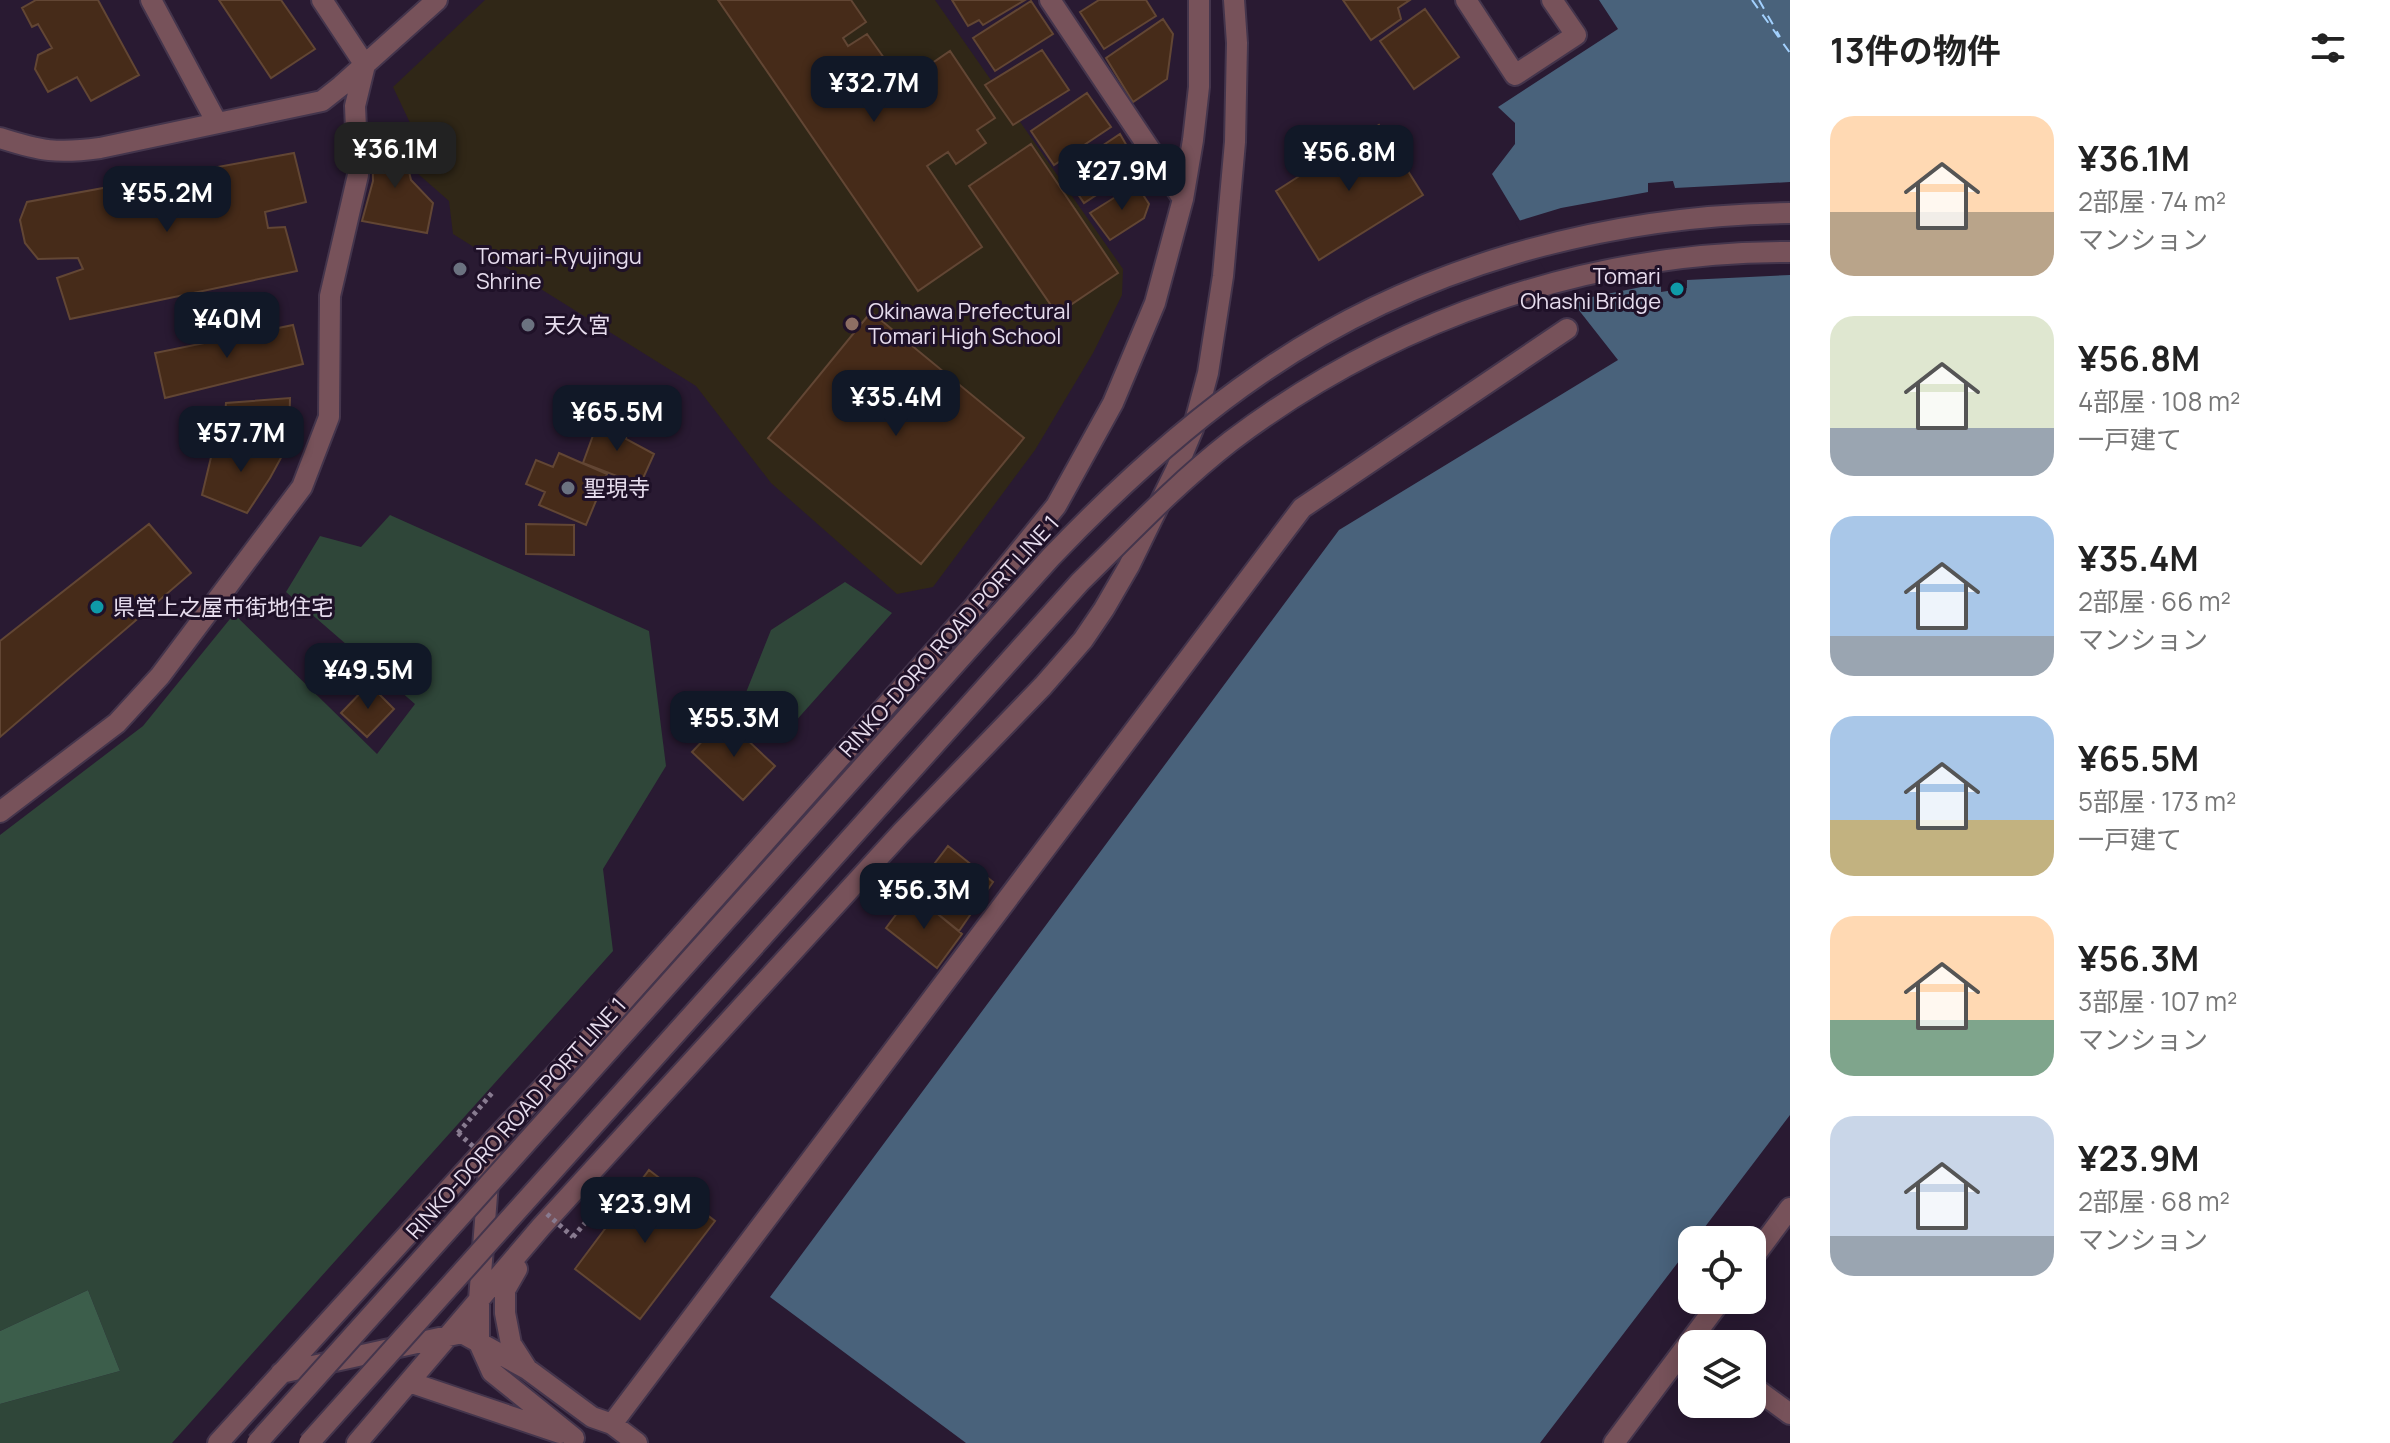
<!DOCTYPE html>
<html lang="ja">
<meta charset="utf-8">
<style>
:root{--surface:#fff;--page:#f6f6f6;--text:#222;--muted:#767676;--accent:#111827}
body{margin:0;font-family:Manrope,"Noto Sans JP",sans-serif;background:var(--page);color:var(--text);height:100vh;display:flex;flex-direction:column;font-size:30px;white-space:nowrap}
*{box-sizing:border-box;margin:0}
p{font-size:26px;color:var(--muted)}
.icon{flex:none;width:44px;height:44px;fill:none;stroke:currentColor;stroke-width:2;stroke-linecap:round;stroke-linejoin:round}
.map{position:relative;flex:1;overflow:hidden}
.panel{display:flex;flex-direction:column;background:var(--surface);width:600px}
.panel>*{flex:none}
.fabs{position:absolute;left:1678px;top:1226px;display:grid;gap:16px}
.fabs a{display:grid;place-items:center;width:88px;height:88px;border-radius:16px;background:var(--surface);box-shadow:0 4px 20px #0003;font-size:40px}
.price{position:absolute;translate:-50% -68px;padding:0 18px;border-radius:16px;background:var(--accent);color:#fff;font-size:26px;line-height:52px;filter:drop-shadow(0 2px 4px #0008)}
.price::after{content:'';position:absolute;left:50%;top:48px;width:24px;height:18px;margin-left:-12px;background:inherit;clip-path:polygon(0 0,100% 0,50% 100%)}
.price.current{background:#222;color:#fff}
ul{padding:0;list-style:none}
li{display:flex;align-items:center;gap:24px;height:200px;padding:0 40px}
li span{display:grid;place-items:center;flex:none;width:224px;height:160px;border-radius:24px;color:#555}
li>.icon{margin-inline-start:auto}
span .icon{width:96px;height:96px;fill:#fffc;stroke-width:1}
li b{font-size:34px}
h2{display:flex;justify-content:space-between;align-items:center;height:96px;padding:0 40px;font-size:34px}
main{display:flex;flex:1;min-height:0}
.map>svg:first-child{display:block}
.education{fill:#302717}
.green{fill:#2f4639}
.forest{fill:#3c5e4b}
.water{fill:#49627b}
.pier{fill:#291a32}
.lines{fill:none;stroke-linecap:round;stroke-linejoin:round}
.ferry{stroke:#a2d0fd;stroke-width:2;stroke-dasharray:10 8;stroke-linecap:butt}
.building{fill:#462b19;stroke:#624634;stroke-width:2}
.minor-casing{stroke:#44354c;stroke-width:24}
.path{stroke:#887b90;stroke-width:5;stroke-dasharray:4 4;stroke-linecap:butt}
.minor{stroke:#77525a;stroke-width:20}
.minor-bridge-casing{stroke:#44354c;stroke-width:24;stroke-linecap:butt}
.path-bridge{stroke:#887b90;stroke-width:5;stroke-dasharray:4 4;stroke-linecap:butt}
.minor-bridge{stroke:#77525a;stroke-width:20}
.worship-dot{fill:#6b7280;stroke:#1f1128;stroke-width:3}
.culture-dot{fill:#0f9aa8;stroke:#1f1128;stroke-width:3}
.education-dot{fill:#8d6e63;stroke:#1f1128;stroke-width:3}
.labels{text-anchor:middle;stroke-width:6;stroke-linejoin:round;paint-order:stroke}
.poi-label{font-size:22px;fill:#e7ddee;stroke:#1f1128;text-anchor:start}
.street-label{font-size:22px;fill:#e7ddee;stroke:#1f1128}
</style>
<main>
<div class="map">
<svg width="1790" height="1443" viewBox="0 0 1790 1443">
<rect width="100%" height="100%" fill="#291a32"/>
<!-- education -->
<path class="education" d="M 485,0 L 935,0 L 1123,269 L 1122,295 L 1093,353 L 1035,450 L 933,587 L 897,594 L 771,483 L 696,386 L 453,234 L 449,201 L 416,172 L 404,135 L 411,125 L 393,87 Z"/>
<!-- green -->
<path class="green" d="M 390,515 L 649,631 L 666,766 L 603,869 L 613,951 L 172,1443 L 0,1443 L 0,1404 L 120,1371 L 88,1290 L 0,1331 L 0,835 L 143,726 L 234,614 L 377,754 L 415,704 L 286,592 L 320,536 L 361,547 Z
M 845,582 L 892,613 L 777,742 L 739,710 L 771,630 Z"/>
<!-- forest -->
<path class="forest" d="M 88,1290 L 120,1371 L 0,1404 L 0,1331 Z"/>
<!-- water -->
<path class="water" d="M 1599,0 L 1790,0 L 1790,1115 L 1695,1240 L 1692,1240 L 1692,1244 L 1540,1443 L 966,1443 L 770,1297 L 1339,530 L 1618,360 L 1556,281 L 1492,174 L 1515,144 L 1515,123 L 1498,107 L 1618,29 Z"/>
<!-- pier -->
<path class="pier" d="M 1673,181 L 1675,188 L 1790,182 L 1790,275 L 1687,280 L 1687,288 L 1661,292 L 1661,283 L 1567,302 L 1553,283 L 1515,222 L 1561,208 L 1648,192 L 1648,183 Z"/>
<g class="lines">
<!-- ferry -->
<path class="ferry" d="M 1752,0 L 1790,53
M 1759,0 L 1780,37"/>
</g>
<!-- building -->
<path class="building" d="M 36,0 L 98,0 L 139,75 L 91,101 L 77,77 L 48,92 L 35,69 L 38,55 L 52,48 L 38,24 L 32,27 L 22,8 Z
M 219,0 L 281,0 L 315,49 L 271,78 Z
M 718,0 L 851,0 L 866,22 L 843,38 L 848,46 L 867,34 L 889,65 L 865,81 L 878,100 L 950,51 L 995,118 L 977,130 L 986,143 L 956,164 L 948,152 L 927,166 L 982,247 L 918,291 Z
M 952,0 L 1025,0 L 983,25 L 979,20 L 968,26 Z
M 1099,0 L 1146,0 L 1156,16 L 1104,49 L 1080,12 Z
M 1343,0 L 1410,0 L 1398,8 L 1401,19 L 1371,40 Z
M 1031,1 L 1053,34 L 995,71 L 973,38 Z
M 1425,9 L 1459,57 L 1414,89 L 1380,41 Z
M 1163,19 L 1173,34 L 1167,79 L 1133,102 L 1106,58 Z
M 1042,50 L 1069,90 L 1013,125 L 985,85 Z
M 1087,93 L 1111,127 L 1054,165 L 1031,131 Z
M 1379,125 L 1423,195 L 1319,260 L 1276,191 Z
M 1120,134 L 1139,167 L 1084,203 L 1063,172 Z
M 400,135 L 411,180 L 433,203 L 427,233 L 362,221 L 373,181 L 372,140 Z
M 1031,144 L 1118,273 L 1057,314 L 969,186 Z
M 294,153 L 306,202 L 265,212 L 268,228 L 285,227 L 297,271 L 70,319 L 57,278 L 83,269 L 78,258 L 38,259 L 25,243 L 20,220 L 27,202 Z
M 1136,184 L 1149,204 L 1144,218 L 1110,240 L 1090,213 Z
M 871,312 L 1024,438 L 921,564 L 768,438 Z
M 293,325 L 303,364 L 165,398 L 155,353 Z
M 290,398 L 289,434 L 222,445 L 226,403 Z
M 599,419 L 627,428 L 626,439 L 654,454 L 640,485 L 583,463 Z
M 289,443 L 270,478 L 247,513 L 202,495 L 213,449 Z
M 559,453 L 607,474 L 586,525 L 539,505 L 545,492 L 526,484 L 536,460 L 553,467 Z
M 149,524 L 191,573 L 0,737 L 0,641 Z
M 526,524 L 574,525 L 574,555 L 526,554 Z
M 369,684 L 394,709 L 367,737 L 341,713 Z
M 724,718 L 775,766 L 743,800 L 692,752 Z
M 948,846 L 993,882 L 959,931 L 912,893 Z
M 912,893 L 962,934 L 937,968 L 886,928 Z
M 649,1170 L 715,1221 L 640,1319 L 575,1269 Z"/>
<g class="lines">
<defs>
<path id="minor" d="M 151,0 L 217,123
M 1050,0 L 1183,199
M 1466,0 L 1515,75 L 1576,35 L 1552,0
M 0,138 C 41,151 57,154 100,148 L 322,101 L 341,86 L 437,0
M 0,812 L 117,723 L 160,676 L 302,487 L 329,417 L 330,296 L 358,175 L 355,106 L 365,65 L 322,0
M 491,1143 L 479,1300 L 479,1343 L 492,1372 L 574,1438
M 1752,1259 L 1790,1208
M 517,1269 L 505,1290 L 505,1313 L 511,1344 L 527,1369 L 592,1417 L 612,1424
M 281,1373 L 462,1333 L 527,1369
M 409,1382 L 560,1433
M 1752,1386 L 1790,1414
M 218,1443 L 491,1143 L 601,1026 L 974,607 L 1056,506 L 1113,403 L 1155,303 L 1183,199 L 1193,140 L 1199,87 L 1199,0
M 357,1443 L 541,1227 L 901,833 L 1043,686 L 1083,640 L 1104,609 L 1129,566 L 1176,470 L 1193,429 L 1208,373 L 1223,276 L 1235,142 L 1237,43 L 1234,0
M 637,1443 L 612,1424 L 1302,508 L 1567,329
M 1614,1443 L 1721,1300"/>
</defs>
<!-- minor casing -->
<use href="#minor" class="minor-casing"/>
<!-- path -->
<path class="path" d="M 458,1133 L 492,1093
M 573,1237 L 609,1195"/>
<!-- minor -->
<use href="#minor" class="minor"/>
<defs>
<path id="minor-bridge" d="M 257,1443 L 1051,557 C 1115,490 1184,426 1260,374 C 1414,267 1604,215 1790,213
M 309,1443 L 1080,582 C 1129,534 1177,483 1231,441 C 1391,320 1589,251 1790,252"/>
</defs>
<!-- minor-bridge casing -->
<use href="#minor-bridge" class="minor-bridge-casing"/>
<!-- path-bridge -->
<path class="path-bridge" d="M 458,1133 L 484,1156
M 547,1214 L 573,1237"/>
<!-- minor-bridge -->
<use href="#minor-bridge" class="minor-bridge"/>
</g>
<!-- markers -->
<g class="worship-dot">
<circle cx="460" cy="269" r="8"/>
<circle cx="528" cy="325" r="8"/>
<circle cx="568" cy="488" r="8"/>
</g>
<g class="culture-dot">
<circle cx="1677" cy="289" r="8"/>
<circle cx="97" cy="607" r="8"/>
</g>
<circle class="education-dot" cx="852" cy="324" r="8"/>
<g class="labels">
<!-- poi labels -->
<g class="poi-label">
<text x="476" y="264">Tomari-Ryujingu<tspan x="476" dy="25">Shrine</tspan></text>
<text x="1661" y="284" text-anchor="end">Tomari<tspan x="1661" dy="25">Ohashi Bridge</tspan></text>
<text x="868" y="319">Okinawa Prefectural<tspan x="868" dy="25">Tomari High School</tspan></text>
<text x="544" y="333">天久宮</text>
<text x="584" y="496">聖現寺</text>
<text x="113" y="615">県営上之屋市街地住宅</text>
</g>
<!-- street labels -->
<g class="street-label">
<text transform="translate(949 636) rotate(-48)" y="8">RINKO-DORO ROAD PORT LINE 1</text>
<text transform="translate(516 1118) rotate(-48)" y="8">RINKO-DORO ROAD PORT LINE 1</text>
</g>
</g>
</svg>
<div class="fabs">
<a><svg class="icon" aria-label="locate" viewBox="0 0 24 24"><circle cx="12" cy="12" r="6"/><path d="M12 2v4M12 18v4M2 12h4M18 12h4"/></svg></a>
<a><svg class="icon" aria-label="layers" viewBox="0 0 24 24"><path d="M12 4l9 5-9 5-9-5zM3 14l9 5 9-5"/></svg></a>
</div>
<b class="price" style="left:874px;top:124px">¥32.7M</b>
<b class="price current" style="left:395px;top:190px">¥36.1M</b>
<b class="price" style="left:1349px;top:193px">¥56.8M</b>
<b class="price" style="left:1122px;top:212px">¥27.9M</b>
<b class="price" style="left:167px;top:234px">¥55.2M</b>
<b class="price" style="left:227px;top:360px">¥40M</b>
<b class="price" style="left:896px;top:438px">¥35.4M</b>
<b class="price" style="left:617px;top:453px">¥65.5M</b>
<b class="price" style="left:241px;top:474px">¥57.7M</b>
<b class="price" style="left:368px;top:711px">¥49.5M</b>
<b class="price" style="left:734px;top:759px">¥55.3M</b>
<b class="price" style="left:924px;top:931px">¥56.3M</b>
<b class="price" style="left:645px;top:1245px">¥23.9M</b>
</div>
<section class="panel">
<h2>13件の物件<svg class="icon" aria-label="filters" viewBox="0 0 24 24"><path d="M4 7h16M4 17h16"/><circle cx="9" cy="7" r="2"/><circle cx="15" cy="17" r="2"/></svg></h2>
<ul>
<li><span style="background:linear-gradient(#ffd9b3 60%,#b9a48a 0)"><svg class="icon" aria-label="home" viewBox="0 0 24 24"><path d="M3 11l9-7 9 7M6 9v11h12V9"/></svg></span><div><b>¥36.1M</b><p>2部屋 · 74 m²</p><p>マンション</p></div></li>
<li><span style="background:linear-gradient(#dfe7d0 70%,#9aa5b1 0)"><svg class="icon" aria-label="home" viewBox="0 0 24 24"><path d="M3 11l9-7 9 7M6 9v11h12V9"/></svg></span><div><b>¥56.8M</b><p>4部屋 · 108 m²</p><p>一戸建て</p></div></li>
<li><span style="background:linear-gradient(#a9c7e8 75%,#9aa5b1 0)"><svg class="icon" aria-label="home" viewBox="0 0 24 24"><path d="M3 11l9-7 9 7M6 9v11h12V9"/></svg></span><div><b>¥35.4M</b><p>2部屋 · 66 m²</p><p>マンション</p></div></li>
<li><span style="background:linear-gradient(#a9c7e8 65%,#c2b280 0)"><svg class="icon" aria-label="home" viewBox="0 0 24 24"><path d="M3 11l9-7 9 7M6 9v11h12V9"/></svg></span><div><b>¥65.5M</b><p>5部屋 · 173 m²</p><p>一戸建て</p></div></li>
<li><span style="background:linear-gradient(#ffd9b3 65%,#7fa58c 0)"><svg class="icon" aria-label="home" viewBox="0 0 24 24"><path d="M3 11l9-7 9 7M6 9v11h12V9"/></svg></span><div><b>¥56.3M</b><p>3部屋 · 107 m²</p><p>マンション</p></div></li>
<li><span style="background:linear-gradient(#c9d6e8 75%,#9aa5b1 0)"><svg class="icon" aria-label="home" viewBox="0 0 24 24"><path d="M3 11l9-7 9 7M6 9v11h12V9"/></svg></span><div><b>¥23.9M</b><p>2部屋 · 68 m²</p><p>マンション</p></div></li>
</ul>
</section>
</main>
